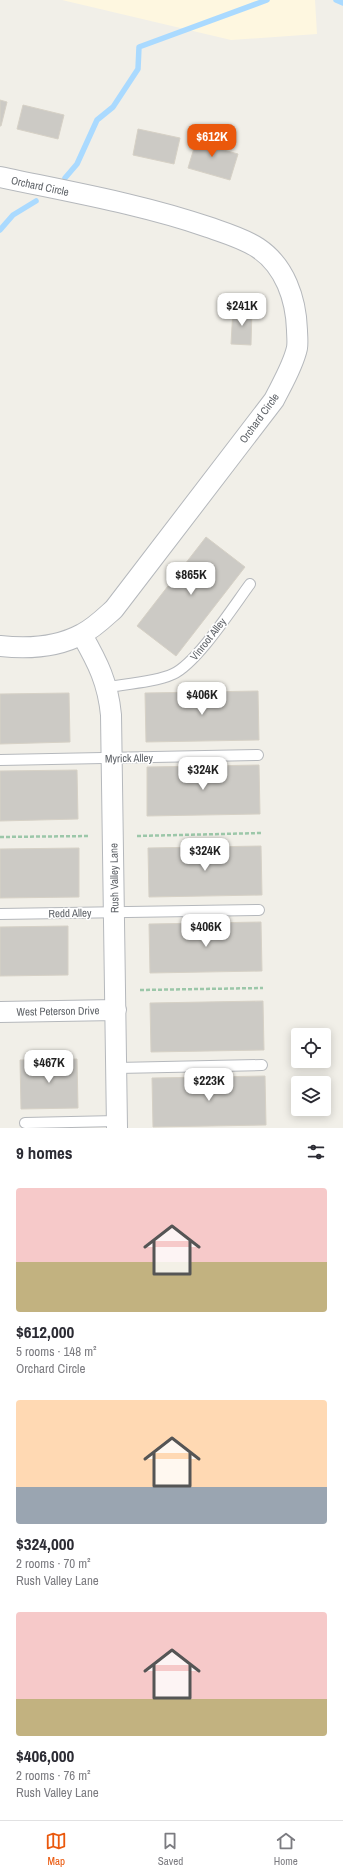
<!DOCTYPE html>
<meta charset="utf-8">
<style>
:root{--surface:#fff;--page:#f7f7f7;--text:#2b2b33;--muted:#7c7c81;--line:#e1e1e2;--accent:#ea580c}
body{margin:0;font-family:"Archivo Narrow",sans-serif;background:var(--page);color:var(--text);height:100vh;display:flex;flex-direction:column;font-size:15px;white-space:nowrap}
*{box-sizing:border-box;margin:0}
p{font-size:13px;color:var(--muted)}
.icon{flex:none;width:22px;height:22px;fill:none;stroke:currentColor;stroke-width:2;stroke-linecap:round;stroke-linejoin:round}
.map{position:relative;height:1128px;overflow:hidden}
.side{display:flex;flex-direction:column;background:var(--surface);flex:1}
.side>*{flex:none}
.buttons{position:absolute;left:291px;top:1028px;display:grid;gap:8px}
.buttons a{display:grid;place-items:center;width:40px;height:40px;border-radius:4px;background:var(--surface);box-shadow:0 2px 10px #0003;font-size:20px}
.price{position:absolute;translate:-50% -34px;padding:0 9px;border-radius:8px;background:#fff;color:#222;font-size:13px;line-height:26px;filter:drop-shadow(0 1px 2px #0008)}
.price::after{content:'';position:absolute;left:50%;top:24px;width:12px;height:9px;margin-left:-6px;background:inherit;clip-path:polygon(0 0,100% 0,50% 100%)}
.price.active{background:var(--accent);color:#fff}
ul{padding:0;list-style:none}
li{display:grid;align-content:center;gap:8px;height:212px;padding:0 16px}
li span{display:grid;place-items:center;height:124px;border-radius:4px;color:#555}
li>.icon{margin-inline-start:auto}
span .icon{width:72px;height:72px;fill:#fffc;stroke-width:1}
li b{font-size:17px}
h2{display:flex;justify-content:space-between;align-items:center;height:48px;padding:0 16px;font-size:17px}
.dock{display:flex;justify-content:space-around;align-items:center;height:56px;border-top:1px solid var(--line);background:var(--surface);font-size:11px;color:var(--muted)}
.dock a{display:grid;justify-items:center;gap:2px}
.dock .active{color:var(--accent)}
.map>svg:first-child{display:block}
.commercial{fill:#fef7e0}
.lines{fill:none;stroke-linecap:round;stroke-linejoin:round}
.stream{stroke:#aadaff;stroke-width:5.5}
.building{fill:#cccac5;stroke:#d6d1c6}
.lane-casing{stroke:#b5b8bc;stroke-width:12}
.street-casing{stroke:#b5b8bc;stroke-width:22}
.path{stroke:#9cc7a9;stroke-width:2.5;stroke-dasharray:4 2;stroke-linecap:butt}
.lane{stroke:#fff;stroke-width:10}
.street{stroke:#fff;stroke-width:20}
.labels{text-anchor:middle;stroke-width:3;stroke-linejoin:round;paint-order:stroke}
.street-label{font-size:11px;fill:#5f6368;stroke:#fff}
</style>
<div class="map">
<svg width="343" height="1128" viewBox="0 0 343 1128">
<rect width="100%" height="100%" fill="#f1efe8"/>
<!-- commercial -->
<path class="commercial" d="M 62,0 L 315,0 L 317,34 L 231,40 Z"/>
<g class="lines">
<!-- stream -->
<path class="stream" d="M 336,0 L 343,3
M 65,178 L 77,164 L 97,120 L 113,107 L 138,69 L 139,47 L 267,0
M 0,230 L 13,215 L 36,201"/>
</g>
<!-- building -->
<path class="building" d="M 0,100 L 7,102 L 1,126 L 0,126 Z
M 23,105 L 64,115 L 58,139 L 17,129 Z
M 138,129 L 180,138 L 174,164 L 133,155 Z
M 198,135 L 222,142 L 220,149 L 238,154 L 230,180 L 188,168 Z
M 233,309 L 252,310 L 251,345 L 231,344 Z
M 206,537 L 245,567 L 176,656 L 137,626 Z
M 258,691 L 259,740 L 146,742 L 145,693 Z
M 69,693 L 70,742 L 0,744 L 0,694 Z
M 259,765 L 260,814 L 147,816 L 147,767 Z
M 77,770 L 78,819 L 0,821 L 0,771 Z
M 261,846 L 262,895 L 149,897 L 148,848 Z
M 79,848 L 79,897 L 0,898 L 0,849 Z
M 261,922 L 262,971 L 150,973 L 149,924 Z
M 68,926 L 68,975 L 0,976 L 0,927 Z
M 263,1001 L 264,1050 L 151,1052 L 150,1003 Z
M 77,1059 L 78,1108 L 21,1109 L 20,1060 Z
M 265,1076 L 266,1125 L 153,1127 L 152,1078 Z"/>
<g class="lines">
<defs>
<path id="lane" d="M 107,687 C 126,684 156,682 173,674 C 197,663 233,607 250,584
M 0,760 L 258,755
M 0,914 L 259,910
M 117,1068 L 262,1065
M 25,1123 L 117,1121"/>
<path id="street" d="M 0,177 C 70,192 141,204 208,227 C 225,233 243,238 258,248 C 285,266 296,299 297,330 C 297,335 298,342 297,348 C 293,366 282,384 274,400 L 114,609 C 104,618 94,628 82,634 C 58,647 27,649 0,646
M 82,635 C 98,663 108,683 111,715 L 117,1128
M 0,1012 L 116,1010"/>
</defs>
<!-- lane casing -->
<use href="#lane" class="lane-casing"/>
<!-- street casing -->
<use href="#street" class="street-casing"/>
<!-- path -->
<path class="path" d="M 137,836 L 262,833
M 0,837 L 90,836
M 140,990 L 263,988"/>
<!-- lane -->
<use href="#lane" class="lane"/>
<!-- street -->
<use href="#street" class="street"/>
</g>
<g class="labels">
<!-- street labels -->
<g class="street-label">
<text transform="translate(40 186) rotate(12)" y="4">Orchard Circle</text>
<text transform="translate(259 418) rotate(-54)" y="4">Orchard Circle</text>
<text transform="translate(208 639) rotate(-52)" y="4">Vinroot Alley</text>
<text transform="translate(129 758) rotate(-1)" y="4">Myrick Alley</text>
<text transform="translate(114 878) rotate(-91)" y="4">Rush Valley Lane</text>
<text transform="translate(70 913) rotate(-1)" y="4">Redd Alley</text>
<text transform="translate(58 1011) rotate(-1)" y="4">West Peterson Drive</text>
</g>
</g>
</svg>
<div class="buttons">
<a><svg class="icon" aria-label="locate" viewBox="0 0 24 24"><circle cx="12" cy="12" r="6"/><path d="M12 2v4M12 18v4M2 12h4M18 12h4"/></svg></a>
<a><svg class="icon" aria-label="layers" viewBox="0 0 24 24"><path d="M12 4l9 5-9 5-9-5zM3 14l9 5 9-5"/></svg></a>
</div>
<b class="price active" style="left:212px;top:158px">$612K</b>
<b class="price" style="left:242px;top:327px">$241K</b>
<b class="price" style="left:191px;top:596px">$865K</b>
<b class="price" style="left:202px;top:716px">$406K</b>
<b class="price" style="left:203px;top:791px">$324K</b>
<b class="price" style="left:205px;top:872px">$324K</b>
<b class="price" style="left:206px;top:948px">$406K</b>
<b class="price" style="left:49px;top:1084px">$467K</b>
<b class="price" style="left:209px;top:1102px">$223K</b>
</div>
<section class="side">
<h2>9 homes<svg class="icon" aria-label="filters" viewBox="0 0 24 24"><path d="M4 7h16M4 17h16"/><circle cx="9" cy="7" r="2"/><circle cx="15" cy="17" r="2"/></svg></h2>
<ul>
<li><span style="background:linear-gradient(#f6c9c9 60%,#c2b280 0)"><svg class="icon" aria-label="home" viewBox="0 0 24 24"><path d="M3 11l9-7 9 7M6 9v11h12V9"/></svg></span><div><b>$612,000</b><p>5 rooms · 148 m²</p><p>Orchard Circle</p></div></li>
<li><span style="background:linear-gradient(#ffd9b3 70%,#9aa5b1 0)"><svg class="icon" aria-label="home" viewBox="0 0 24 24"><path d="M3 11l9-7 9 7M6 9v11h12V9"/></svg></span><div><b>$324,000</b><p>2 rooms · 70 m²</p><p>Rush Valley Lane</p></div></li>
<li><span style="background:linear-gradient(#f6c9c9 70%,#c2b280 0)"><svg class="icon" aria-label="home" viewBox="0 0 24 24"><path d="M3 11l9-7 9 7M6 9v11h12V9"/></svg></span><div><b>$406,000</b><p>2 rooms · 76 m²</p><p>Rush Valley Lane</p></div></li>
</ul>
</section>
<nav class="dock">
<a class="active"><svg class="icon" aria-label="map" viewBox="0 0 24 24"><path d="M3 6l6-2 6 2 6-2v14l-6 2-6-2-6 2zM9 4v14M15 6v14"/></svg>Map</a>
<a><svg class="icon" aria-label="saved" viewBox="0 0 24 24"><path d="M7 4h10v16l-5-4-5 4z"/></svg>Saved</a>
<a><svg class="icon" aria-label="home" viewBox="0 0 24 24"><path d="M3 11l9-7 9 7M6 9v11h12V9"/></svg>Home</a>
</nav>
